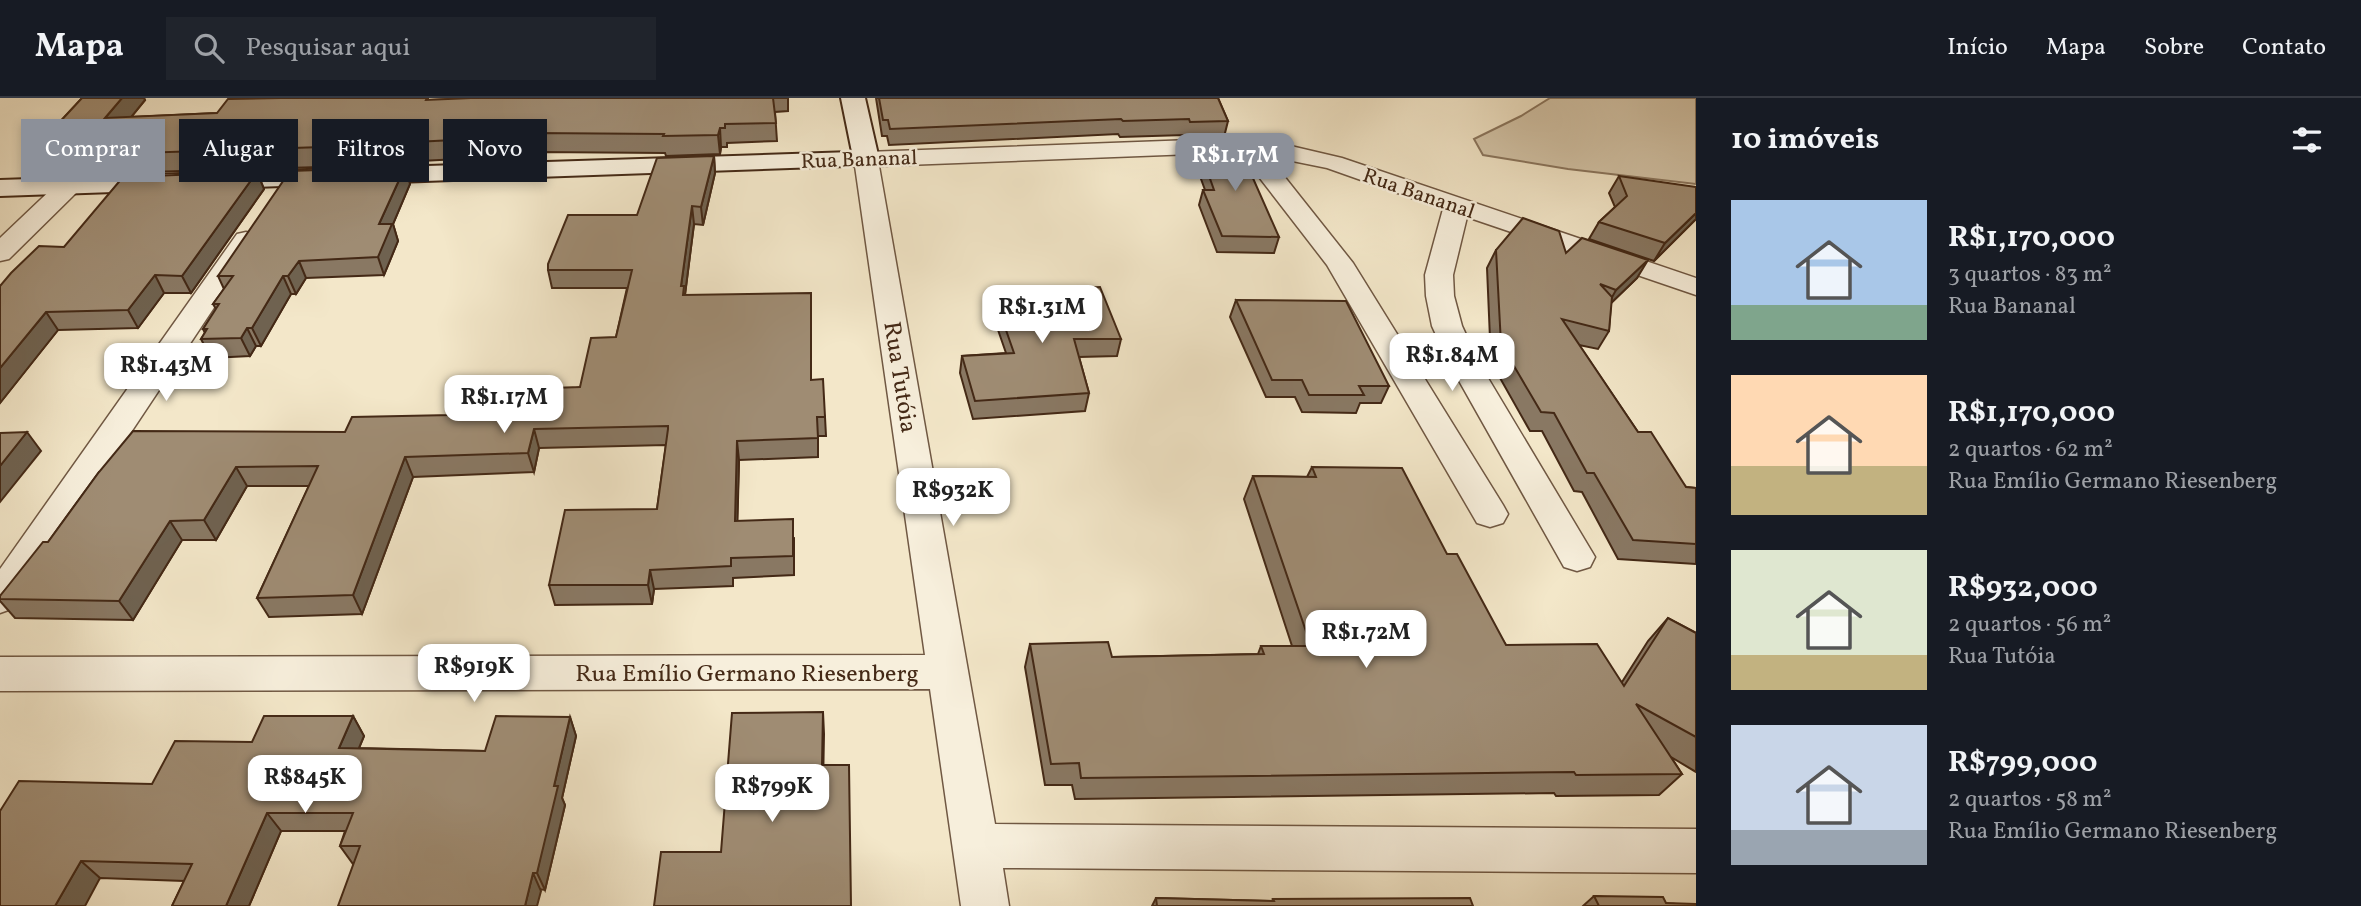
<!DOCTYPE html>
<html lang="pt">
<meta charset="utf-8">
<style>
:root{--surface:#171b24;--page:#20242c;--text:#f1f3f6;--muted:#9ea1a6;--line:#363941;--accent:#8c9099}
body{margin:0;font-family:Vollkorn,serif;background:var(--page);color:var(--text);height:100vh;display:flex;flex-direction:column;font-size:26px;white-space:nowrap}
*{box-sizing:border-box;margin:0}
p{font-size:23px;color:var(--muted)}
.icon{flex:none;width:38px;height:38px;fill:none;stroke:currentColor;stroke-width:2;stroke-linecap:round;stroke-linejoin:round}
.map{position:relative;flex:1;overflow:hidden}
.details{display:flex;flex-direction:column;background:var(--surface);width:665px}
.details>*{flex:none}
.guide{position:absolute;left:21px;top:21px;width:665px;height:63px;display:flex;gap:14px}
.price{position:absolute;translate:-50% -60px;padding:0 16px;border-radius:14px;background:#fff;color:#222;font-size:23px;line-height:46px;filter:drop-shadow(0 2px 4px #0008)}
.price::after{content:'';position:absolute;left:50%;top:42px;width:21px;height:16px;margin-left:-10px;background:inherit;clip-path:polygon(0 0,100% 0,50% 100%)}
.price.active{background:var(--accent);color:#fff}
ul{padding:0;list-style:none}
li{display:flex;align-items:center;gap:21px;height:175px;padding:0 35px}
li span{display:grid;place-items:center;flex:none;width:196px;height:140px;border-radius:0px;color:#555}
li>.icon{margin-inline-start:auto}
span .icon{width:84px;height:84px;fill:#fffc;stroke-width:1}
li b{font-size:30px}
h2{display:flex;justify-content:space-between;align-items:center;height:84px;padding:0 35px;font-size:30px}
.tag{padding:0 24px;border-radius:0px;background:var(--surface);box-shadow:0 4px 10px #0003;font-size:24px;line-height:63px}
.tag.active{background:var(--accent);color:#fff}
header{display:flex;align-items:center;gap:42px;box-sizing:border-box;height:98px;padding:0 35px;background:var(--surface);border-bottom:2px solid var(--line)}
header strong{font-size:33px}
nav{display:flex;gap:38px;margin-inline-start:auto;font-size:24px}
.search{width:490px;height:63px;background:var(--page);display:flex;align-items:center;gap:18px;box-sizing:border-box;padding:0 24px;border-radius:0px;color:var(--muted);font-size:26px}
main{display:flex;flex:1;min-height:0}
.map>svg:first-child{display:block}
.green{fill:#d5c7ab;stroke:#8c7860;stroke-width:2}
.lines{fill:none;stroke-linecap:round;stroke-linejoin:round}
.street-casing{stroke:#705843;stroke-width:3}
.secondary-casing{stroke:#442916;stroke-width:4}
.street{fill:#f7efdc;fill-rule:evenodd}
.secondary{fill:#f7efdc;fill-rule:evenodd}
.wall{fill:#897863;stroke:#442916;stroke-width:2}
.shaded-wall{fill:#6f6250;stroke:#442916;stroke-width:2}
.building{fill:#9f8c73;stroke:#442916;stroke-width:2}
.labels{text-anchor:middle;stroke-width:5;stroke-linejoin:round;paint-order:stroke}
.far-street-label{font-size:21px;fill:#442916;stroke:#f7efdc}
.street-label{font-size:24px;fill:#442916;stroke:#f7efdc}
</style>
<header>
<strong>Mapa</strong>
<div class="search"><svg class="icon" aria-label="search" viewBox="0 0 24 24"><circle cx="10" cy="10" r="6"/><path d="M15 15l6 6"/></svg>Pesquisar aqui</div>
<nav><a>Início</a><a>Mapa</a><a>Sobre</a><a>Contato</a></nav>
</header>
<main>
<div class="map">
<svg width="1696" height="808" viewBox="0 0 1696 808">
<rect width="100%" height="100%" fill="#f3e7c9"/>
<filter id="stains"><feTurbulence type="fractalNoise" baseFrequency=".00286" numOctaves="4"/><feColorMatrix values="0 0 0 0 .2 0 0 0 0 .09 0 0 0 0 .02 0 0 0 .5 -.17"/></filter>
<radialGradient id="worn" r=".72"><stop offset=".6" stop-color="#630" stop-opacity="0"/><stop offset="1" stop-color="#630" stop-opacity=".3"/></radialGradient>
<!-- green -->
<path class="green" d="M 1550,0 L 1696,0 L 1696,86 L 1568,71 L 1483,57 L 1474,41 L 1521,18 Z"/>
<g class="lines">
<defs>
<path id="street" d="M 1219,41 L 1278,45 L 1342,60 L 1696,180 L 1696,197 L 1467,119 L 1453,177 L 1454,198 L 1462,228 L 1479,265 L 1595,459 L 1590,469 L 1577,473 L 1564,469 L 1449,265 L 1432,228 L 1426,198 L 1425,177 L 1443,111 L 1327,70 L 1268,58 L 1353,165 L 1503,407 L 1508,416 L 1503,425 L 1490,429 L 1477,425 L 1327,167 L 1242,57 L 1219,55 L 879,68 L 995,726 L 1696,731 L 1696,775 L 1003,770 L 1009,808 L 961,808 L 930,591 L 0,593 L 0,559 L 925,557 L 854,61 L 858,56 L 866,54 Z
M 69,81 L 78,83 L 81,88 L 78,93 L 9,161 L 0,163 L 0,140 L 60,83 Z
M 246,134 L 255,136 L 259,142 L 14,510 L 0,515 L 0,471 L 237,136 Z"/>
<path id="secondary" d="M 841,0 L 865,0 L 879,61 L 875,67 L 0,98 L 0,82 L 852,54 Z"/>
</defs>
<!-- street casing -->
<use href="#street" class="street-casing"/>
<!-- secondary casing -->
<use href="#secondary" class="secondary-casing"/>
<!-- street -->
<use href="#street" class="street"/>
<!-- secondary -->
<use href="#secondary" class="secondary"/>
</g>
<!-- wall -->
<path class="wall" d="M 82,0 L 144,0 L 145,2 L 131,19 L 217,15 L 428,0 L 428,2 L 471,0 L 788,0 L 788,13 L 775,14 L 777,43 L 727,45 L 727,49 L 721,49 L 720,56 L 666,58 L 665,55 L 538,54 L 538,57 L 420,63 L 419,66 L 149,74 L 146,69 L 42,74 L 31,55 Z
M 876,0 L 1218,0 L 1228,23 L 1224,39 L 1186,40 L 1185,37 L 1120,39 L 1118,36 L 889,47 L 887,38 L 882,38 Z
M 1197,44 L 1279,139 L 1274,155 L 1217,154 L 1199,107 L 1203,92 L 1205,92 L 1193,59 Z
M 714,58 L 715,75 L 703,127 L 694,126 L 685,197 L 811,214 L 811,282 L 825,319 L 826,338 L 818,338 L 818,359 L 739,362 L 737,423 L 794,440 L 794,477 L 733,480 L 733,488 L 654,491 L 652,506 L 555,507 L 549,487 L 657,411 L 666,347 L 539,350 L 534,374 L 413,379 L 362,516 L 269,519 L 257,500 L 309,388 L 247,388 L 216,442 L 182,442 L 133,522 L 15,520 L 0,503 L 0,498 L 48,444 L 99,374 L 452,317 L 580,289 L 616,239 L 627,190 L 552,190 L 548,172 L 637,117 Z
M 405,69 L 410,86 L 393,126 L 398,143 L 384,177 L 306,180 L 296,196 L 291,196 L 261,248 L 256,248 L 250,258 L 211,260 L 201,241 L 205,235 L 203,231 L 216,211 L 213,206 L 224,191 L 218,178 Z
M 257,74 L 264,91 L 191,195 L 164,195 L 138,230 L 58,232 L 0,305 L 0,188 L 64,149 Z
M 1619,78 L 1696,121 L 1654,163 L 1589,141 L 1599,124 L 1615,109 L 1609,95 Z
M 1496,152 L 1566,155 L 1637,180 L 1611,205 L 1609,233 L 1598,251 L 1579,247 L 1638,334 L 1686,389 L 1696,390 L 1696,466 L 1618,461 L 1582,394 L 1574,393 L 1542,333 L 1530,333 L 1491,264 L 1487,170 Z
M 1013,193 L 1121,241 L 1117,258 L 1079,259 L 1089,295 L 1085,313 L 973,321 L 960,275 L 962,258 L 1006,255 L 997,229 L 999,212 L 1002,212 L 1004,202 L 1012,202 Z
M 1236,202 L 1389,288 L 1381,305 L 1360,305 L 1356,315 L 1302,314 L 1295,299 L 1266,299 L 1230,219 Z
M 1312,369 L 1447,456 L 1506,547 L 1622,584 L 1648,543 L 1668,520 L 1696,535 L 1696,674 L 1671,659 L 1682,676 L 1659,697 L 1556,698 L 1554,695 L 1075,701 L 1072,687 L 1045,687 L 1025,569 L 1030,546 L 1112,559 L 1258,556 L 1261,548 L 1292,548 L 1244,401 L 1253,378 L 1307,379 Z
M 353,618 L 364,638 L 359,650 L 485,653 L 570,619 L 576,638 L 562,700 L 565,707 L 545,792 L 353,766 L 340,748 L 345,733 L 281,733 L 249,808 L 172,808 L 184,783 L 100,780 L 0,808 L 152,686 L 252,644 Z
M 1594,798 L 1666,805 L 1696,808 L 1583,808 Z
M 1156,800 L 1272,803 L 1273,801 L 1473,808 L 1152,808 Z"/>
<!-- shaded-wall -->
<path class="shaded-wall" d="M 122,0 L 144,0 L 145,2 L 115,39 L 105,20 Z
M 720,30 L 721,49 L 720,56 L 718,37 Z
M 534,35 L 538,54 L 538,57 L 533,38 Z
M 414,44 L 420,63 L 419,66 L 413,46 Z
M 714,58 L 715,75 L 703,127 L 701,109 Z
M 405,69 L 410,86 L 393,126 L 398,143 L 384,177 L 378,159 L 379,126 Z
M 257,74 L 264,91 L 191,195 L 182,178 Z
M 692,108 L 694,126 L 685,196 L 686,206 L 685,216 L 681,188 Z
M 1696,115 L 1696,121 L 1654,163 L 1665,145 Z
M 1648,162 L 1637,180 L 1606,210 L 1616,192 Z
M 299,163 L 306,180 L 296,196 L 288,178 Z
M 155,177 L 164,195 L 138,230 L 128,212 Z
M 283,178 L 291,196 L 261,248 L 252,230 Z
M 46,214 L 58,232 L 0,305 L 0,270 Z
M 247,230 L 256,248 L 250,258 L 241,240 Z
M 534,331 L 539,350 L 534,374 L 528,355 Z
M 27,334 L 41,353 L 0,404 L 0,368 Z
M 737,343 L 739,362 L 737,442 L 735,423 Z
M 405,359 L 413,379 L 362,516 L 353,497 Z
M 236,369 L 247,388 L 216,442 L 204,422 Z
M 170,423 L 182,442 L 133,522 L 119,503 Z
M 650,472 L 654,491 L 652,506 L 648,487 Z
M 823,614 L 824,636 L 823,688 L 822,667 Z
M 353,618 L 364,638 L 351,669 L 339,650 Z
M 570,619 L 576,638 L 562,700 L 565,707 L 545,792 L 537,775 L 554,688 Z
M 267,715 L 281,733 L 249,808 L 226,808 Z
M 81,763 L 100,780 L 85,808 L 55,808 Z
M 533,775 L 541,793 L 537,808 L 525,808 Z"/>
<!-- building -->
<path class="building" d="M 82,0 L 122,0 L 105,20 L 217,15 L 228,1 L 281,0 L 427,0 L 426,2 L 471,0 L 773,0 L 776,25 L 725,26 L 725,30 L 720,30 L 718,37 L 663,38 L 664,36 L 534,35 L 533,38 L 414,44 L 413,46 L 139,55 L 143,50 L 31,55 Z
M 879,0 L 1218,0 L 1228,23 L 1190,24 L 1189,21 L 1123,23 L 1121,21 L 890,31 L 888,22 L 883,22 Z
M 1197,44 L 1237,44 L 1279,139 L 1222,138 L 1203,92 L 1214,92 Z
M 714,58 L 701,109 L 692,108 L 681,188 L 684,188 L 683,197 L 811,195 L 811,282 L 823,281 L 825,319 L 817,319 L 818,340 L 737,343 L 735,423 L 793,421 L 793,458 L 731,460 L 731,468 L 650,472 L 648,487 L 549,487 L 565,412 L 657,411 L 668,331 L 668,328 L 534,331 L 528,355 L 405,359 L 353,497 L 257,500 L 318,368 L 236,369 L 204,422 L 170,423 L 119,503 L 0,501 L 0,498 L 43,444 L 48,444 L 99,374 L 133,333 L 345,334 L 352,319 L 452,317 L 460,293 L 580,289 L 591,240 L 616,239 L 632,172 L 548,172 L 548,166 L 568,117 L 637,117 L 657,60 Z
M 405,69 L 379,126 L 392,126 L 378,159 L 299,163 L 288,178 L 283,178 L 252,230 L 247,230 L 241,240 L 201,241 L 207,231 L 203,231 L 219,206 L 213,206 L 233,178 L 218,178 L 290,73 Z
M 257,74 L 182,178 L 155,177 L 128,212 L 46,214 L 0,270 L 0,188 L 11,175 L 39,148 L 64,149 L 123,79 Z
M 1619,78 L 1696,89 L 1696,115 L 1665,145 L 1599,124 L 1627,98 Z
M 1523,120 L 1559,133 L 1566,155 L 1582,140 L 1648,162 L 1616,192 L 1600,186 L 1612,199 L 1609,233 L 1562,221 L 1638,334 L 1651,334 L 1686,389 L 1696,390 L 1696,446 L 1633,442 L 1594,375 L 1587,375 L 1554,315 L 1541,314 L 1501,246 L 1496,152 Z
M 1100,189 L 1121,241 L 1074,241 L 1089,295 L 975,303 L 962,258 L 1014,255 L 999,212 L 1007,212 L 1004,202 L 1016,202 L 1013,193 Z
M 1236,202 L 1346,203 L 1389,288 L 1359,288 L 1364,297 L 1309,297 L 1302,282 L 1272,282 Z
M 27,334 L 0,368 L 0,335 Z
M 1312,369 L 1402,370 L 1447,456 L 1457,456 L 1506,547 L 1597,546 L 1624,588 L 1668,520 L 1696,535 L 1696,639 L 1636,606 L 1682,676 L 1576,677 L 1574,674 L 1081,680 L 1079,665 L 1051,666 L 1030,546 L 1108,544 L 1112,559 L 1264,556 L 1261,548 L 1311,548 L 1253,378 L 1316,379 Z
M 823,614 L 822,667 L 849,667 L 851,808 L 654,808 L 661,754 L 721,754 L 732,615 Z
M 264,618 L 353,618 L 339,650 L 485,653 L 496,618 L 570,619 L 554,688 L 558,688 L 537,775 L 533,775 L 525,808 L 338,808 L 360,748 L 340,748 L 353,715 L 267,715 L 226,808 L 172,808 L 192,766 L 81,763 L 55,808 L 0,808 L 0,713 L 19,683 L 152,686 L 175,643 L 252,644 Z
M 1594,798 L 1663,799 L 1666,805 L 1696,806 L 1696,808 L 1599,808 Z
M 1156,800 L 1274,803 L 1273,801 L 1470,800 L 1473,808 L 1157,808 Z"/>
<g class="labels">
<!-- far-street labels -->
<g class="far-street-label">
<text transform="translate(859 61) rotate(-2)" y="7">Rua Bananal</text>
<text transform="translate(1419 95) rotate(19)" y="7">Rua Bananal</text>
</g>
<!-- street labels -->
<g class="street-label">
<text transform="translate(901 279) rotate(81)" y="8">Rua Tutóia</text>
<text x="747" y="583">Rua Emílio Germano Riesenberg</text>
</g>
</g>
<rect width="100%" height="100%" filter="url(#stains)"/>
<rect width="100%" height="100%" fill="url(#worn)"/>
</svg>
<b class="price active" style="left:1235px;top:95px">R$1.17M</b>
<b class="price" style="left:1042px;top:247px">R$1.31M</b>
<b class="price" style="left:1452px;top:295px">R$1.84M</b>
<b class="price" style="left:166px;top:305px">R$1.43M</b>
<b class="price" style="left:504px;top:337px">R$1.17M</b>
<b class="price" style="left:953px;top:430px">R$932K</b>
<b class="price" style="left:1366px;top:572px">R$1.72M</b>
<b class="price" style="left:474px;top:606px">R$919K</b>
<b class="price" style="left:305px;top:717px">R$845K</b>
<b class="price" style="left:772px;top:726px">R$799K</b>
<div class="guide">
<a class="tag active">Comprar</a>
<a class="tag">Alugar</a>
<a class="tag">Filtros</a>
<a class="tag">Novo</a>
</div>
</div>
<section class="details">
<h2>10 imóveis<svg class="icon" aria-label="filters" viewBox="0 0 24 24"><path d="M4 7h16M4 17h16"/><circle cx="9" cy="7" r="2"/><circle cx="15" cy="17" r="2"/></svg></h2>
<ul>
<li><span style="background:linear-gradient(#a9c7e8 75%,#7fa58c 0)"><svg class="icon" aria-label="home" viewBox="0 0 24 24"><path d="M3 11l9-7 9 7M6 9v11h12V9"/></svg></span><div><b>R$1,170,000</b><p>3 quartos · 83 m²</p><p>Rua Bananal</p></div></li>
<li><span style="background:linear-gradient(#ffd9b3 65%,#c2b280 0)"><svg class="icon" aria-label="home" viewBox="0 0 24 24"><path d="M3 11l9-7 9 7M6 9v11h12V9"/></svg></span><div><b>R$1,170,000</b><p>2 quartos · 62 m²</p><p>Rua Emílio Germano Riesenberg</p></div></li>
<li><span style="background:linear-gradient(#dfe7d0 75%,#c2b280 0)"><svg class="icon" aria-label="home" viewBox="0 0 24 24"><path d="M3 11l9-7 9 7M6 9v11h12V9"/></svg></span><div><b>R$932,000</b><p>2 quartos · 56 m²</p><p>Rua Tutóia</p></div></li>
<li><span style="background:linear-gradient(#c9d6e8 75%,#9aa5b1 0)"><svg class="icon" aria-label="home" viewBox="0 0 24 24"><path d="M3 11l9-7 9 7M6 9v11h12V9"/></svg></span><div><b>R$799,000</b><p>2 quartos · 58 m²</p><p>Rua Emílio Germano Riesenberg</p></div></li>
</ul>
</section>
</main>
